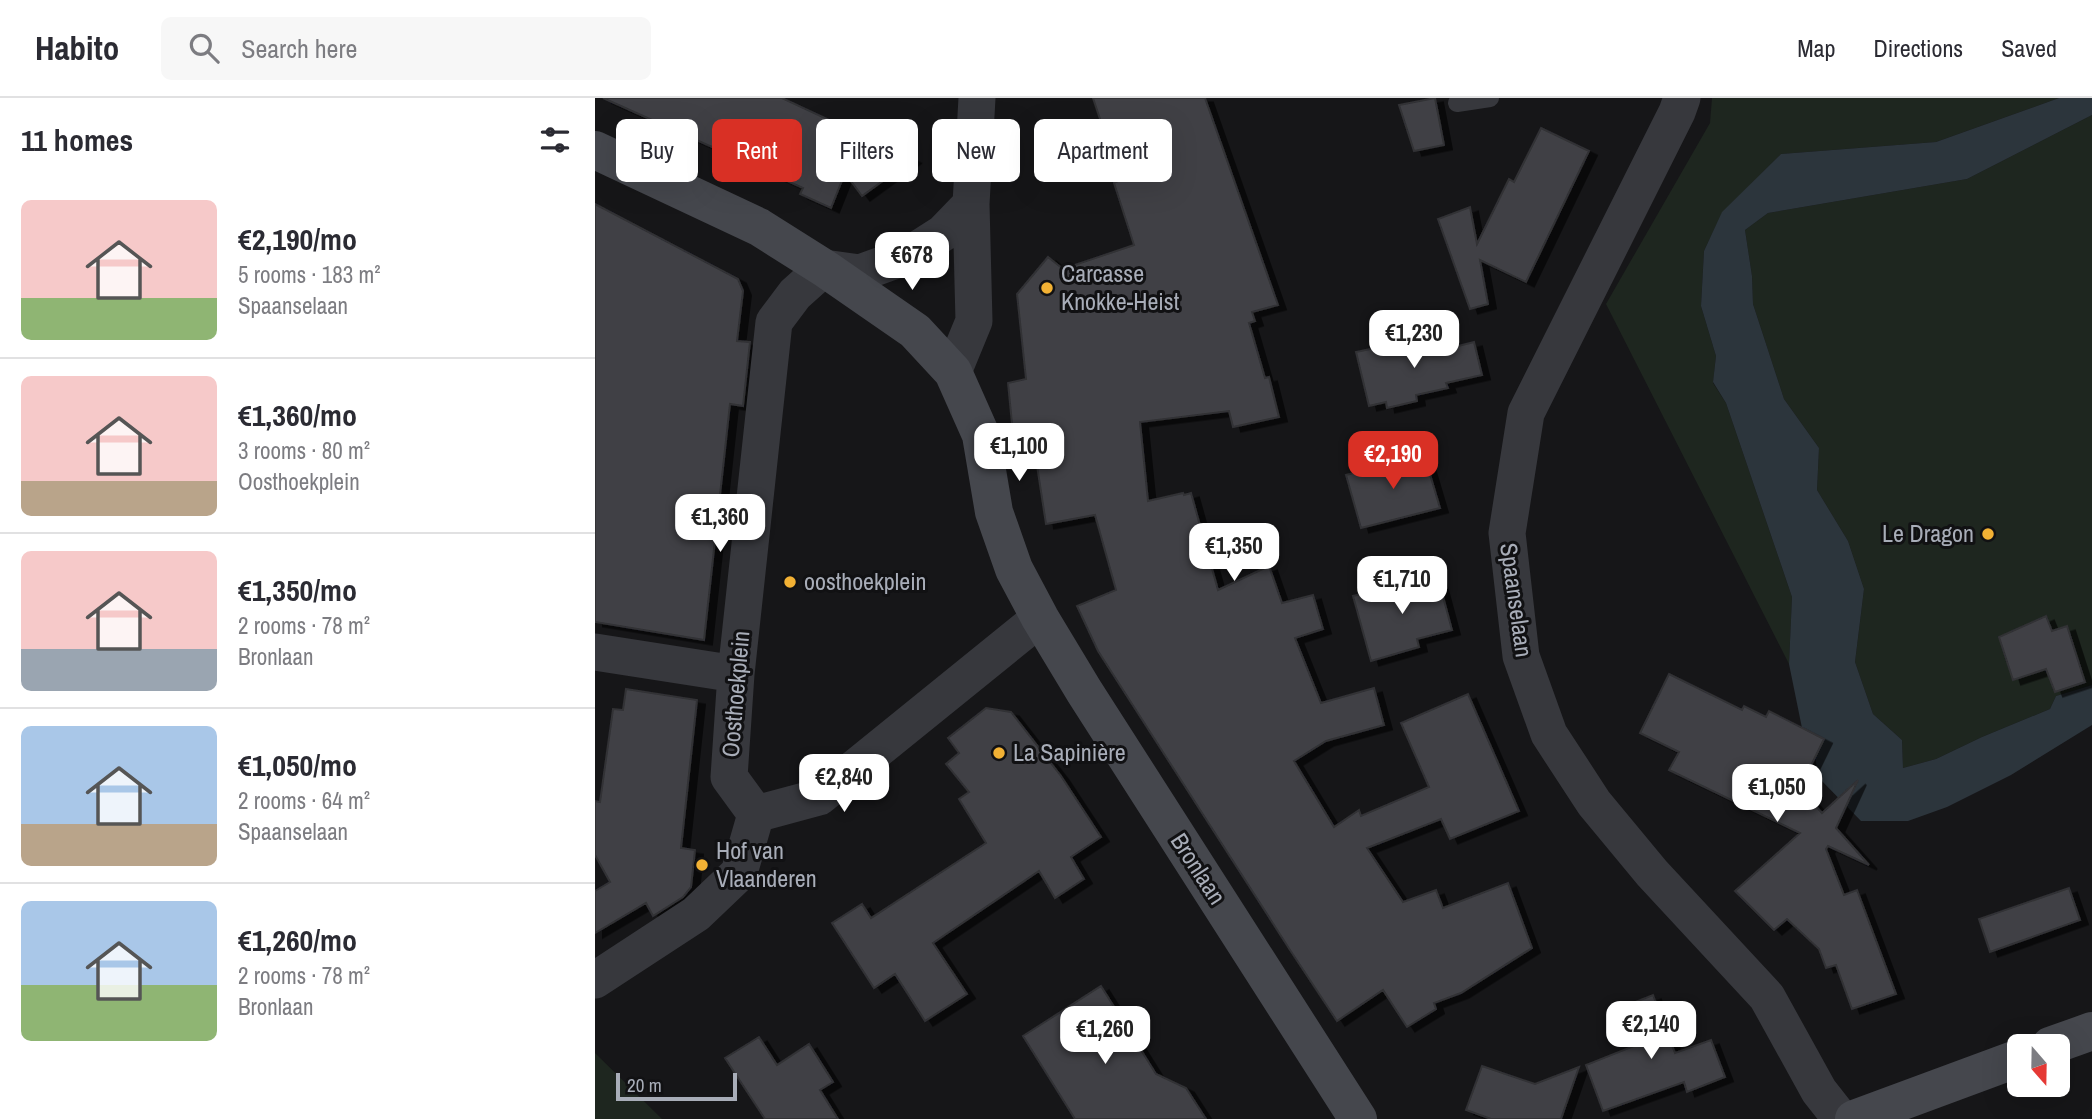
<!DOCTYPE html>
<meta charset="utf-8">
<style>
:root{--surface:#fff;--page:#f7f7f7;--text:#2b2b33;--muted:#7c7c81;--line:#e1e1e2;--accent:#d93025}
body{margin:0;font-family:"Archivo Narrow",sans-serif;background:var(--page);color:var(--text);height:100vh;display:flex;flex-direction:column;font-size:26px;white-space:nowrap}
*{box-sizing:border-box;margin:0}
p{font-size:23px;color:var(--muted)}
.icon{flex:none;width:38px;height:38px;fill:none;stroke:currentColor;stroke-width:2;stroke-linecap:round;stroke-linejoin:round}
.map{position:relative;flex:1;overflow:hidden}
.panel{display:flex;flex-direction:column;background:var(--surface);width:595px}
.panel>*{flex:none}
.hud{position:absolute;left:21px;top:21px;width:665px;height:63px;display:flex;gap:14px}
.needle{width:46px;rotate:160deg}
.fabs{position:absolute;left:1412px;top:936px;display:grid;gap:14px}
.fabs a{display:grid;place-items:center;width:63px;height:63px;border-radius:10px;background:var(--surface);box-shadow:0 7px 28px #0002;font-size:35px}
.scale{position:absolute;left:21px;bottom:18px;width:121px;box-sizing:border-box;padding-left:7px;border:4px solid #a8adb8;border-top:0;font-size:19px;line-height:24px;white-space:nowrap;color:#a8adb8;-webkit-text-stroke:5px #111113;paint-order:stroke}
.price{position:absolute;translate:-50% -60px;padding:0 16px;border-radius:14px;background:#fff;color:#222;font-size:23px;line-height:46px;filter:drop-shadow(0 2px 4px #0008)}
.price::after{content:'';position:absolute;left:50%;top:42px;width:21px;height:16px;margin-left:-10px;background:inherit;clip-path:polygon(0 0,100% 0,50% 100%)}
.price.current{background:var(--accent);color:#fff}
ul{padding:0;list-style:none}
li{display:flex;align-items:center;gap:21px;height:175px;padding:0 21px}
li+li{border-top:2px solid var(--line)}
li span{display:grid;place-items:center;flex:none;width:196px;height:140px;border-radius:10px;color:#555}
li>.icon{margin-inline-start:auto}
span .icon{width:84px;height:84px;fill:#fffc;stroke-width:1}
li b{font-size:30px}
h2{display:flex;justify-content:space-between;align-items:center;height:84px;padding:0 21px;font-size:30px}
.tag{padding:0 24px;border-radius:10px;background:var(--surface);box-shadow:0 7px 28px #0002;font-size:24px;line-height:63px}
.tag.current{background:var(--accent);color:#fff}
header{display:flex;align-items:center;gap:42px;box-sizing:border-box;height:98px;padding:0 35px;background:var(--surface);border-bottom:2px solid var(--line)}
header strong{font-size:33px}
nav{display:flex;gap:38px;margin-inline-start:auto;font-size:24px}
.search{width:490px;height:63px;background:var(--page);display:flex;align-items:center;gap:18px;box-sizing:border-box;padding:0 24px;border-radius:10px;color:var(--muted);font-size:26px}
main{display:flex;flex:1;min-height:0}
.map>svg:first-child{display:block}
.green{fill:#1e261f}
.water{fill:#2c353c}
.building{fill:#404145;stroke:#303034;stroke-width:2;filter:url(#shadow)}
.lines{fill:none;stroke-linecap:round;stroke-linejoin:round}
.lane{stroke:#37383d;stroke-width:18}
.street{stroke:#37383d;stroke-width:37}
.secondary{stroke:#45474d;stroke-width:38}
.poi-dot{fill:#f2b134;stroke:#111113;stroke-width:2.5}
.labels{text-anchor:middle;stroke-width:6;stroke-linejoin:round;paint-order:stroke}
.poi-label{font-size:24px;fill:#a8adb8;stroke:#111113;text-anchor:start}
.street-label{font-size:24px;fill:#a8adb8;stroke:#111113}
</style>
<header>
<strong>Habito</strong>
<div class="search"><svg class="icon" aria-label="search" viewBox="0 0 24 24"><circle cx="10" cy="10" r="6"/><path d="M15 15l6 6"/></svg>Search here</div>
<nav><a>Map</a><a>Directions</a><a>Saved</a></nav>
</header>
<main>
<section class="panel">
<h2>11 homes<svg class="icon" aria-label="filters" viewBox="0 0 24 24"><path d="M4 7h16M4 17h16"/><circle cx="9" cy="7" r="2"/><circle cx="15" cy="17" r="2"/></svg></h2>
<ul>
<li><span style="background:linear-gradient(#f6c9c9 70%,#8fb573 0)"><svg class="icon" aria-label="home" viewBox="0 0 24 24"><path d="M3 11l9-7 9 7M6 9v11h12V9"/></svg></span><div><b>€2,190/mo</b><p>5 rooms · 183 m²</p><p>Spaanselaan</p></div></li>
<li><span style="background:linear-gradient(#f6c9c9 75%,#b9a48a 0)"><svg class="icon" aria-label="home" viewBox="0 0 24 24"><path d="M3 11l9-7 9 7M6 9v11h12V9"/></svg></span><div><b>€1,360/mo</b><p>3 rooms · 80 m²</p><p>Oosthoekplein</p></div></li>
<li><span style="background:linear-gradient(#f6c9c9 70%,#9aa5b1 0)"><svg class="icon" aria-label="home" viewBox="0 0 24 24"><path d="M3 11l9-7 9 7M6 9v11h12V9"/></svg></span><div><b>€1,350/mo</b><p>2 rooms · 78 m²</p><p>Bronlaan</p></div></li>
<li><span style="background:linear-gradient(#a9c7e8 70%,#b9a48a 0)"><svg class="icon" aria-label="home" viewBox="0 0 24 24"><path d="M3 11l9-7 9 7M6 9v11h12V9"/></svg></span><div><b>€1,050/mo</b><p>2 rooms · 64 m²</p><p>Spaanselaan</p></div></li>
<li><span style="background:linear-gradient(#a9c7e8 60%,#8fb573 0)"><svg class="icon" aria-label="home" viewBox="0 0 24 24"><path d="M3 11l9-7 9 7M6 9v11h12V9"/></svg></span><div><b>€1,260/mo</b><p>2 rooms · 78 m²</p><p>Bronlaan</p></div></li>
</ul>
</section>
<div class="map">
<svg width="1497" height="1021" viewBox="0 0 1497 1021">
<defs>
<filter id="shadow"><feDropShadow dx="8" dy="4.5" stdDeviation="0" flood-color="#0009"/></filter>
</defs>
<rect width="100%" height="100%" fill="#161618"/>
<!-- green -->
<path class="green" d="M 1117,0 L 1464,0 L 1341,44 L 1186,56 L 1127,115 L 1109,153 L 1106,208 L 1121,258 L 1118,285 L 1131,305 L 1197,499 L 1194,566 L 1011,206 L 1115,25 Z
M 1497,17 L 1497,587 L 1461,598 L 1455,611 L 1387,639 L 1341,661 L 1308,670 L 1307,642 L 1278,616 L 1260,564 L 1269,491 L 1253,443 L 1222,392 L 1224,350 L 1189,301 L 1158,206 L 1157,178 L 1150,132 L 1173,115 L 1372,81 Z
M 0,955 L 67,1021 L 0,1021 Z"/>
<!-- water -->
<path class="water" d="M 1464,0 L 1497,0 L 1497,17 L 1372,81 L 1173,115 L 1150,132 L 1157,178 L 1158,206 L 1189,301 L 1224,350 L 1222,392 L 1253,443 L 1269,491 L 1260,564 L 1278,616 L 1307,642 L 1308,670 L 1341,661 L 1387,639 L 1455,611 L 1461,598 L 1497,587 L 1497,627 L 1416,677 L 1352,709 L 1313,723 L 1266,723 L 1224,680 L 1220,659 L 1229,641 L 1207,630 L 1194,566 L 1197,499 L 1131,305 L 1118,284 L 1121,258 L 1106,208 L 1109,153 L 1127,114 L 1186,56 L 1341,44 Z"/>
<!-- building -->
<path class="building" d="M 8,0 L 187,0 L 318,61 L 267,98 L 250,75 L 236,110 L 205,96 L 208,90 Z
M 498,0 L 610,0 L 683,207 L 657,214 L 660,223 L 654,225 L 670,280 L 674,279 L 684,319 L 638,329 L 634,313 L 545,324 L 553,403 L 588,395 L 589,397 L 596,395 L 623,492 L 674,468 L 687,505 L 718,497 L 728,531 L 700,540 L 726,605 L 779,590 L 789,627 L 731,643 L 699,663 L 739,729 L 764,712 L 766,718 L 834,689 L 806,625 L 873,596 L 924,713 L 855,741 L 846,721 L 772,750 L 808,804 L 841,792 L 848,810 L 913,785 L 937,850 L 866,895 L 839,905 L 841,911 L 812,929 L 788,892 L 742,923 L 695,852 L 503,553 L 482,508 L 521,492 L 500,417 L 451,426 L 437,335 L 418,336 L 413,285 L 431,281 L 422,196 L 453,159 L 468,171 L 539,147 L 519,85 L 523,83 L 502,25 L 506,24 Z
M 840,0 L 849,47 L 819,53 L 804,7 Z
M 946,30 L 994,53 L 931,184 L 885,162 L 893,206 L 875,211 L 843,121 L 875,109 L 882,146 L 914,81 L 919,84 Z
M 0,106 L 143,181 L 148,193 L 142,243 L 155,244 L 148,308 L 135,306 L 109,542 L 0,524 Z
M 840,239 L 843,253 L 879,244 L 887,277 L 851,285 L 853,290 L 821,297 L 822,303 L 792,310 L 791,304 L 774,308 L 761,254 L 823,241 L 823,243 Z
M 829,356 L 845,410 L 766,430 L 751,377 Z
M 842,476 L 857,532 L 822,541 L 824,549 L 776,563 L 758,498 Z
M 1451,518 L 1457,533 L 1472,528 L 1490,584 L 1460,594 L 1451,571 L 1418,582 L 1404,539 Z
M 1074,576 L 1147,612 L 1149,608 L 1171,619 L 1174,613 L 1229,641 L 1205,690 L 1227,715 L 1263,682 L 1241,730 L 1274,767 L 1233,748 L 1231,751 L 1249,797 L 1262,792 L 1301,896 L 1257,911 L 1241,867 L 1231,870 L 1224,851 L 1192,821 L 1179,832 L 1140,793 L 1205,735 L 1074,672 L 1084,654 L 1045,635 Z
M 31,591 L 102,602 L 86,750 L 100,752 L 96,789 L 88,799 L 58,818 L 51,805 L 0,835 L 0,793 L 15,784 L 0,757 L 0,703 L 5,704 L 18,611 L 28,612 Z
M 391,610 L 416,614 L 466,678 L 506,739 L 476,759 L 489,781 L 460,800 L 444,773 L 338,845 L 372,896 L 330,923 L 300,876 L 279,890 L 237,825 L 267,806 L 276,820 L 391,745 L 364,701 L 374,694 L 351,666 L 364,655 L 353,640 Z
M 1474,790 L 1485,822 L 1395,854 L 1384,821 Z
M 506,888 L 561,976 L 591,990 L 611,1021 L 480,1021 L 428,938 Z
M 1058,897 L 1080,955 L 1116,942 L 1130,979 L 1092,994 L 1089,984 L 1008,1013 L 991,967 L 1039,948 L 1025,910 Z
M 164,939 L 182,967 L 214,946 L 238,984 L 225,992 L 243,1021 L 170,1021 L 130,960 Z
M 887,968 L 940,986 L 984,969 L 966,1021 L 896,1021 L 871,1012 Z"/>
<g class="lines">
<!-- lane -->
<path class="lane" d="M 862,5 L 895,0"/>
<!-- street -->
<path class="street" d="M 1087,0 L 1082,14 L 931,315 L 912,435 L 926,558 L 954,636 L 999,705 L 1057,775 L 1172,899 L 1224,993 L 1246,1021
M 358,274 L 379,223 L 376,106 L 382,0
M 0,554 L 141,576
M 161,716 L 134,679 L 141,576 L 179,224 L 200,196 L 229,170 L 265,175 L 312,158 L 348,135 L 376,106
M 161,716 L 224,699 L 445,520
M 0,882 L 101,816 L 144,775 L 161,716"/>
<!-- secondary -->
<path class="secondary" d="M 0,52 L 164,129 L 229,170 L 320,233 L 358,274 L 386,337 L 399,414 L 419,471 L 445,520 L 489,593 L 763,1021
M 1455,948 L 1497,933
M 1259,1021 L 1424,960"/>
</g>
<!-- markers -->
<g class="poi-dot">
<circle cx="452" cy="190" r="7"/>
<circle cx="1393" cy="436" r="7"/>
<circle cx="195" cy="484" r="7"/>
<circle cx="404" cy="655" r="7"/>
<circle cx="107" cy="767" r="7"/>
</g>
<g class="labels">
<!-- poi labels -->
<g class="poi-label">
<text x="466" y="184">Carcasse<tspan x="466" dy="28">Knokke-Heist</tspan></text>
<text x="1379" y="444" text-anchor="end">Le Dragon</text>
<text x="209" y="492">oosthoekplein</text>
<text x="418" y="663">La Sapinière</text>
<text x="121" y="761">Hof van<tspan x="121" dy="28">Vlaanderen</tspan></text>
</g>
<!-- street labels -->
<g class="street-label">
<text transform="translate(921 502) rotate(82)" y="8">Spaanselaan</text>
<text transform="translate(141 596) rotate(-85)" y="8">Oosthoekplein</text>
<text transform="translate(603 771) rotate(57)" y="8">Bronlaan</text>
</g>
</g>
</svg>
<div class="fabs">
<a><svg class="needle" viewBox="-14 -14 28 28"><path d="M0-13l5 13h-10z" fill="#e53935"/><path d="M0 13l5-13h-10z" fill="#7c7c81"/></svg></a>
</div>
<div class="scale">20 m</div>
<b class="price" style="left:317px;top:194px">€678</b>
<b class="price" style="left:819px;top:272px">€1,230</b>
<b class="price" style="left:424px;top:385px">€1,100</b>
<b class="price current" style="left:798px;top:393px">€2,190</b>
<b class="price" style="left:125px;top:456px">€1,360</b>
<b class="price" style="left:639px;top:485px">€1,350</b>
<b class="price" style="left:807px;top:518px">€1,710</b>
<b class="price" style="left:249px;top:716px">€2,840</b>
<b class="price" style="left:1182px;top:726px">€1,050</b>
<b class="price" style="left:1056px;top:963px">€2,140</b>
<b class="price" style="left:510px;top:968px">€1,260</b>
<div class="hud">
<a class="tag">Buy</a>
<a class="tag current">Rent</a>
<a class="tag">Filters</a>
<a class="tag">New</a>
<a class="tag">Apartment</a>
</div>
</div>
</main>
